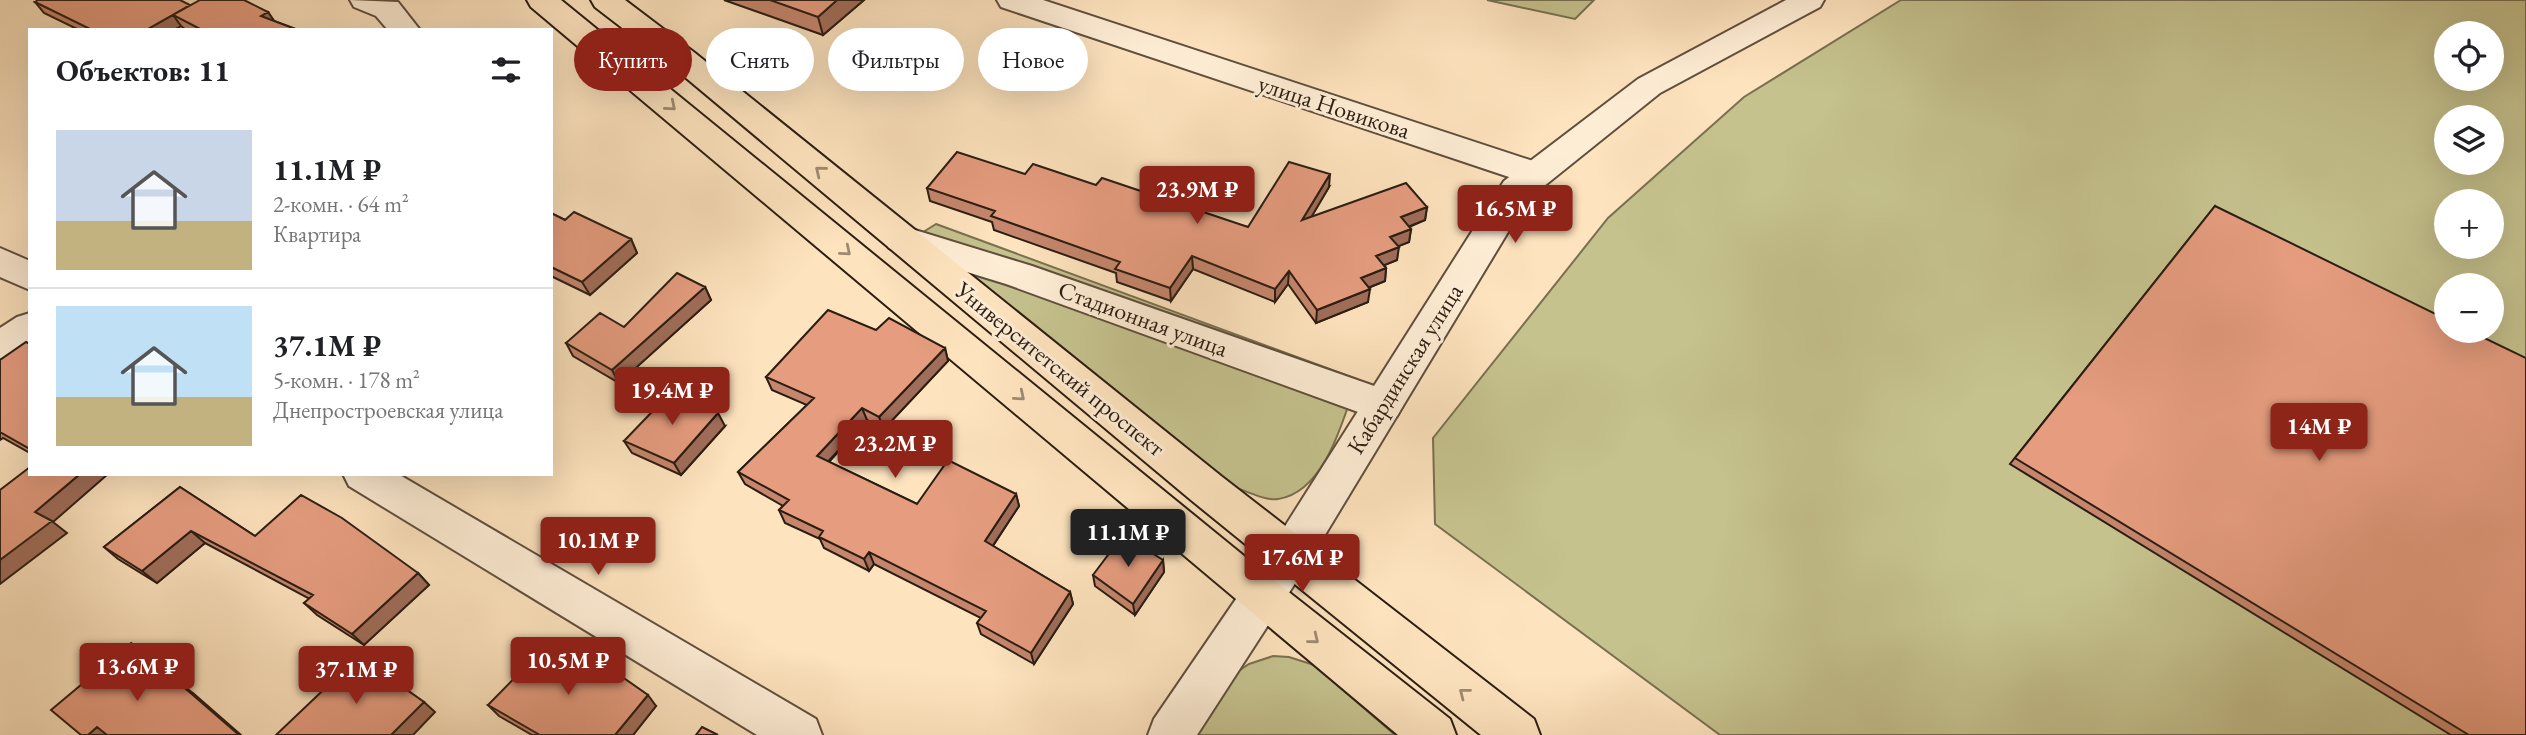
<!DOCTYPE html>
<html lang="ru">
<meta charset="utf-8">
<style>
:root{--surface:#fff;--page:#f6f6f6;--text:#202124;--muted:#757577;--line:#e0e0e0;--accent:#8f2418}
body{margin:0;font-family:"EB Garamond",serif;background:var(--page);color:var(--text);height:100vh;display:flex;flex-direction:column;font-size:26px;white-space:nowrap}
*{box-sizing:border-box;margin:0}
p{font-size:23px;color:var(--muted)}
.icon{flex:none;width:38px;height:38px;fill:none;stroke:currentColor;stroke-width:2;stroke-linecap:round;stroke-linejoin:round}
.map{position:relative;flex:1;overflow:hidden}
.side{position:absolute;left:28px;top:28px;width:525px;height:448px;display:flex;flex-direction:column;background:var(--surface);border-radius:0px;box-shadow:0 7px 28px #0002}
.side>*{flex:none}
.banner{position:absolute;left:574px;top:28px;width:665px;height:63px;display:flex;gap:14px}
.buttons{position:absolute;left:2434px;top:21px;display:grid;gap:14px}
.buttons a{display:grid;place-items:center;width:70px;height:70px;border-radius:50%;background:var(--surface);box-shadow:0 7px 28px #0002;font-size:35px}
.price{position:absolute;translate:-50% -60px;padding:0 16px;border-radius:7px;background:var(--accent);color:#fff;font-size:23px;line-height:46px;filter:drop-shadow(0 2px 4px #0008)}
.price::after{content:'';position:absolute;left:50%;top:42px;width:21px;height:16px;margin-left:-10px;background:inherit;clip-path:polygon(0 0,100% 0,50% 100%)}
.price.active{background:#222;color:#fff}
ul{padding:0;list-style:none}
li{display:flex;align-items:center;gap:21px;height:175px;padding:0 28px}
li+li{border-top:2px solid var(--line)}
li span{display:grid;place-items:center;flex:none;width:196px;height:140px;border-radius:0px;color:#555}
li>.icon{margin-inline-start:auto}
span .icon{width:84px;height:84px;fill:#fffc;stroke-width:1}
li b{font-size:30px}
h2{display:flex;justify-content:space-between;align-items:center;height:84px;padding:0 28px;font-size:30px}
.tag{padding:0 24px;border-radius:32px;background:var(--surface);box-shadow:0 7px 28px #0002;font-size:24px;line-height:63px}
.tag.active{background:var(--accent);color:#fff}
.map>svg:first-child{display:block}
.green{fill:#c5c28e;stroke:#787050;stroke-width:2;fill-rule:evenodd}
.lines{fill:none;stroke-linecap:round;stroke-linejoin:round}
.minor-casing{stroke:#604e3d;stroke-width:4}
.tertiary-casing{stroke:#604e3d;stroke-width:4}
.trunk-casing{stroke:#2b1d12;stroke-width:4}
.minor{fill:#feedd5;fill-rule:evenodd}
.tertiary{fill:#feedd5;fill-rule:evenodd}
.trunk{fill:#fde3be;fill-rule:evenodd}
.wall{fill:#c5866d;stroke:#2b1d12;stroke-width:2}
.shaded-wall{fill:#a06d59;stroke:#2b1d12;stroke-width:2}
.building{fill:#e59c7f;stroke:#2b1d12;stroke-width:2}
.oneway{stroke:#9e8a71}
.labels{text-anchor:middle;stroke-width:6;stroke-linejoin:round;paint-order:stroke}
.street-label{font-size:24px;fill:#2b1d12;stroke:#feedd5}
</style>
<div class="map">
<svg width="2526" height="735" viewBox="0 0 2526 735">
<rect width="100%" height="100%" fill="#fde3be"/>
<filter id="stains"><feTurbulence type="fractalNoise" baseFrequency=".00286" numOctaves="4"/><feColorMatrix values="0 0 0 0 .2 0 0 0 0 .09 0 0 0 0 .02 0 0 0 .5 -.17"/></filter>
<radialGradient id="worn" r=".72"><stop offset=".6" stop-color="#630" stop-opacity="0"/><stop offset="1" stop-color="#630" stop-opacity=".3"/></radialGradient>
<!-- green -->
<path class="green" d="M 1487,0 L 1594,0 L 1575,19 Z
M 1901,0 L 2526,0 L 2526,735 L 1720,735 L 1435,524 L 1433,438 L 1608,218 L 1744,97 ZM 2446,33 L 2492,33 L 2492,79 L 2446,79 ZM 2446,117 L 2492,117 L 2492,163 L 2446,163 ZM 2446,201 L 2492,201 L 2492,247 L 2446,247 ZM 2446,285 L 2492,285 L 2492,331 L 2446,331 Z
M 936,224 L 1357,379 C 1344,417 1326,492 1278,499 C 1266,501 1248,492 1237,488 L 920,234 Z
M 1273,656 L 1289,657 L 1314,665 L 1395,735 L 1191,735 L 1231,676 L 1249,664 Z"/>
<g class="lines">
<defs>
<path id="minor" d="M 350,0 L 398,2 L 420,30 L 388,30 L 376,16 L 354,7 Z
M 997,0 L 1043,0 L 1548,166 L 1553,174 L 1548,182 L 1536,186 L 1524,182 L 1001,7 Z
M 902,226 L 1032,266 L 1397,394 L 1403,405 L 1397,416 L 1383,421 L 1006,284 L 889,248 L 884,239 L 889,230 Z
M 0,248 L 30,261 L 30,290 L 0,277 Z
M 30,313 L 30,347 L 13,358 L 0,363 L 0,328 L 17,317 Z
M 343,474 L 398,474 L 816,719 L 822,735 L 757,735 L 349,486 Z"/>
<path id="tertiary" d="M 1786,0 L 1824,0 L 1820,7 L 1660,93 L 1528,199 L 1305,568 L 1197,735 L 1148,735 L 1154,719 L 1275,542 L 1504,181 L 1638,79 Z"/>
<path id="trunk" d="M 527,0 L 561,0 L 1276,582 L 1450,719 L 1456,735 L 1398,735 L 531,7 Z
M 591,0 L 625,0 L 695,53 L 1221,476 L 1534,719 L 1540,735 L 1481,735 L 1191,500 L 673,67 L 595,7 Z"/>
</defs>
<!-- minor casing -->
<use href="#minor" class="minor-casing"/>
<!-- tertiary casing -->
<use href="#tertiary" class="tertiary-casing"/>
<!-- trunk casing -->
<use href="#trunk" class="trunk-casing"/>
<!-- minor -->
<use href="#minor" class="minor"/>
<!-- tertiary -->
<use href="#tertiary" class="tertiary"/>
<!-- trunk -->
<use href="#trunk" class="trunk"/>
</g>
<!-- wall -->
<path class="wall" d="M 724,0 L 864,0 L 823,35 Z
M 35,2 L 190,5 L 268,12 L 274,21 L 298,30 L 186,30 L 181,26 L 174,30 L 79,30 L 44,13 Z
M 1025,174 L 1248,227 L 1329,187 L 1311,217 L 1427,207 L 1425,220 L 1409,227 L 1411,229 L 1409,242 L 1398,246 L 1397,260 L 1384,265 L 1386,268 L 1385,281 L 1368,288 L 1368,302 L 1316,323 L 1288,284 L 1275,302 L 1193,269 L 1171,301 L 1117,282 L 1116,273 L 994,230 L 992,222 L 930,201 L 927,188 Z
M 2215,206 L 2526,735 L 2451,735 L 2010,464 Z
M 551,213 L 565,220 L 631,239 L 637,253 L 590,295 L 551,276 Z
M 705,287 L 711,300 L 619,383 L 573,356 L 566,343 L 624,327 Z
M 876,330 L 945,348 L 948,361 L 884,429 L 867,420 L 829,462 L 917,504 L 1016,494 L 1019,506 L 993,546 L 1070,592 L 1073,604 L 1034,664 L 981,634 L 977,623 L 981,618 L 874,564 L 869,571 L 824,548 L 820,539 L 785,523 L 779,510 L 783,506 L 745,484 L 738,472 L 807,405 L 772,390 L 766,377 Z
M 30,344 L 30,453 L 3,438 L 0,440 L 0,360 Z
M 725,426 L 681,475 L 632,453 L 624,441 Z
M 180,487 L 255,536 L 418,573 L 429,585 L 364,645 L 317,615 L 304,603 L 310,599 L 205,543 L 157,583 L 118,559 L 104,547 Z
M 1163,560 L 1164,572 L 1135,615 L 1095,586 L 1093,575 Z
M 601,674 L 656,706 L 633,735 L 532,735 L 499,716 L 488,705 Z"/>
<!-- shaded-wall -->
<path class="shaded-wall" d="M 837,0 L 864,0 L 823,35 L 818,17 Z
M 268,12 L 277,25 L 261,16 Z
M 173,15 L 181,26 L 174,30 L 146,30 Z
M 1330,174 L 1329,187 L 1302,233 L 1302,220 Z
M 1427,207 L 1425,220 L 1400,230 L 1401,217 Z
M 1411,229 L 1409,242 L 1389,250 L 1390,237 Z
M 631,239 L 637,253 L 590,295 L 582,282 Z
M 1399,247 L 1397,260 L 1375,269 L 1376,256 Z
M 1192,256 L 1193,269 L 1171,301 L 1170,288 Z
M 1386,268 L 1385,281 L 1360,291 L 1361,278 Z
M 1289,271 L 1288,284 L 1275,302 L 1275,289 Z
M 705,287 L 711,300 L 619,383 L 612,370 Z
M 1370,289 L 1368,302 L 1316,323 L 1317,310 Z
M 945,348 L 948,361 L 884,429 L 879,417 Z
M 862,408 L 867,420 L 822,468 L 817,456 Z
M 718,413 L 725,426 L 681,475 L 674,463 Z
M 80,474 L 108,474 L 53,522 L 67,533 L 0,584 L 0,560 L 35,512 Z
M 1016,494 L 1019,506 L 988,553 L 985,541 Z
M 191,531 L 205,543 L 157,583 L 142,571 Z
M 869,552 L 874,564 L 869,571 L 864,559 Z
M 1163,560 L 1164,572 L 1135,615 L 1133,604 Z
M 418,573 L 429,585 L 364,645 L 352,634 Z
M 1070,592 L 1073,604 L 1034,664 L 1031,653 Z
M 131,643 L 146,655 L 191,695 L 176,685 Z
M 179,683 L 193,693 L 241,735 L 239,735 Z
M 648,695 L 656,706 L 633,735 L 615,735 Z
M 424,702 L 435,712 L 413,735 L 391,735 Z
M 97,727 L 109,735 L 88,735 Z"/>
<!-- building -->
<path class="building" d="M 38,0 L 180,0 L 190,5 L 146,30 L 92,30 L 35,2 Z
M 200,0 L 244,0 L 268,12 L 261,16 L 298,30 L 202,30 L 173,15 Z
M 770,0 L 837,0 L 818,17 Z
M 957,152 L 1025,174 L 1033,164 L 1096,185 L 1102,178 L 1248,227 L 1289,162 L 1330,174 L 1302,220 L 1406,183 L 1427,207 L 1401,217 L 1411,229 L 1390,237 L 1399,247 L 1376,256 L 1386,268 L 1361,278 L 1370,289 L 1317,310 L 1289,271 L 1275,289 L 1192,256 L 1170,288 L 1115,269 L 1120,262 L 991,216 L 995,211 L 927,188 Z
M 2215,206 L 2446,319 L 2446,331 L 2470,331 L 2526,358 L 2526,735 L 2469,735 L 2015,458 Z
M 574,212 L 631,239 L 582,282 L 551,267 L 551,213 L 565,220 Z
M 677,273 L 705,287 L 612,370 L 566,343 L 600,313 L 624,327 Z
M 828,310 L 876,330 L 889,318 L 945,348 L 879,417 L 862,408 L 817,456 L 917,504 L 948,460 L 1016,494 L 985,541 L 1070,592 L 1031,653 L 977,623 L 986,611 L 869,552 L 864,559 L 819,537 L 823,531 L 779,510 L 789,500 L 738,472 L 814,398 L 766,377 Z
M 26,342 L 30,344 L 30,449 L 0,432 L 0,360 Z
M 672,391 L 718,413 L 674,463 L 624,441 Z
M 30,467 L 30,474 L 80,474 L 35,512 L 52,521 L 0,560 L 0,490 Z
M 180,487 L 255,536 L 301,495 L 342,518 L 418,573 L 352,634 L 304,603 L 313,595 L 191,531 L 142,571 L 104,547 Z
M 1123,535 L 1163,560 L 1133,604 L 1093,575 Z
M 552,640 L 601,674 L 608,667 L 648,695 L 615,735 L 540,735 L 488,705 Z
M 131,643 L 176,685 L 179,683 L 239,735 L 107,735 L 97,727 L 88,735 L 81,735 L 51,710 Z
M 359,656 L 424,702 L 391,735 L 276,735 Z
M 702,727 L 718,735 L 696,735 Z"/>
<!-- one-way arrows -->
<defs><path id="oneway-chevron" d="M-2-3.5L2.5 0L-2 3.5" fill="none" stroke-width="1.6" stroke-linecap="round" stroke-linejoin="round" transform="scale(1.75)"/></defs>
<g class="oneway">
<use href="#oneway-chevron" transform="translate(671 106) rotate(40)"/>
<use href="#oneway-chevron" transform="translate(820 171) rotate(-141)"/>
<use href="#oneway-chevron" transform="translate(846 251) rotate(40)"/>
<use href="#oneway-chevron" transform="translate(1020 396) rotate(40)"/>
<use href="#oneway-chevron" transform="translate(1314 639) rotate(39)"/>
<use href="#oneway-chevron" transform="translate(1464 693) rotate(-142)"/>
</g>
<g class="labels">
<!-- street labels -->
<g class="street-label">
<text transform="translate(1334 107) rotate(18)" y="8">улица Новикова</text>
<text transform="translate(1143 319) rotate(20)" y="8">Стадионная улица</text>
<text transform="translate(1060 369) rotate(39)" y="8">Университетский проспект</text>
<text transform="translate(1405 369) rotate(-58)" y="8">Кабардинская улица</text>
</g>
</g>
<rect width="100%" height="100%" filter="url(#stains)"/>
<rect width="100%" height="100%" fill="url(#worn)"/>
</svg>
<div class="buttons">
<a><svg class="icon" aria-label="locate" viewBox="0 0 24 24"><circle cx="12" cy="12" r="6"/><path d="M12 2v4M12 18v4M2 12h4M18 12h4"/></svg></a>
<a><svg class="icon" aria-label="layers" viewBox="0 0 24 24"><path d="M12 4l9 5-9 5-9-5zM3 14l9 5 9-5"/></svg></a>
<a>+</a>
<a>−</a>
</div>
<b class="price" style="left:1197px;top:226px">23.9M ₽</b>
<b class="price" style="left:1515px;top:245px">16.5M ₽</b>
<b class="price" style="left:672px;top:427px">19.4M ₽</b>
<b class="price" style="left:2319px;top:463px">14M ₽</b>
<b class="price" style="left:895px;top:480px">23.2M ₽</b>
<b class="price active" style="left:1128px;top:569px">11.1M ₽</b>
<b class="price" style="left:598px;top:577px">10.1M ₽</b>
<b class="price" style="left:1302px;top:594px">17.6M ₽</b>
<b class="price" style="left:568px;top:697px">10.5M ₽</b>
<b class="price" style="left:137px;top:703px">13.6M ₽</b>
<b class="price" style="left:356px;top:706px">37.1M ₽</b>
<div class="banner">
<a class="tag active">Купить</a>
<a class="tag">Снять</a>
<a class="tag">Фильтры</a>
<a class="tag">Новое</a>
</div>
<section class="side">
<h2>Объектов: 11<svg class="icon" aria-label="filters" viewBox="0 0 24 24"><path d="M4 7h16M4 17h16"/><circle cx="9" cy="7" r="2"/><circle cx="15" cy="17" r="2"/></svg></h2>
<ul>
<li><span style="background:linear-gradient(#c9d6e8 65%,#c2b280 0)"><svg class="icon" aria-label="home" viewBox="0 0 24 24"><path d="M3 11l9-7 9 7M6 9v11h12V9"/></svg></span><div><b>11.1M ₽</b><p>2-комн. · 64 m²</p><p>Квартира</p></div></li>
<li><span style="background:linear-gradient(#bfe0f5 65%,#c2b280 0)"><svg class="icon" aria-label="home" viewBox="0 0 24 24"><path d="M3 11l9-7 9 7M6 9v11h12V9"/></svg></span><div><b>37.1M ₽</b><p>5-комн. · 178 m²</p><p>Днепростроевская улица</p></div></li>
</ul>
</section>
</div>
